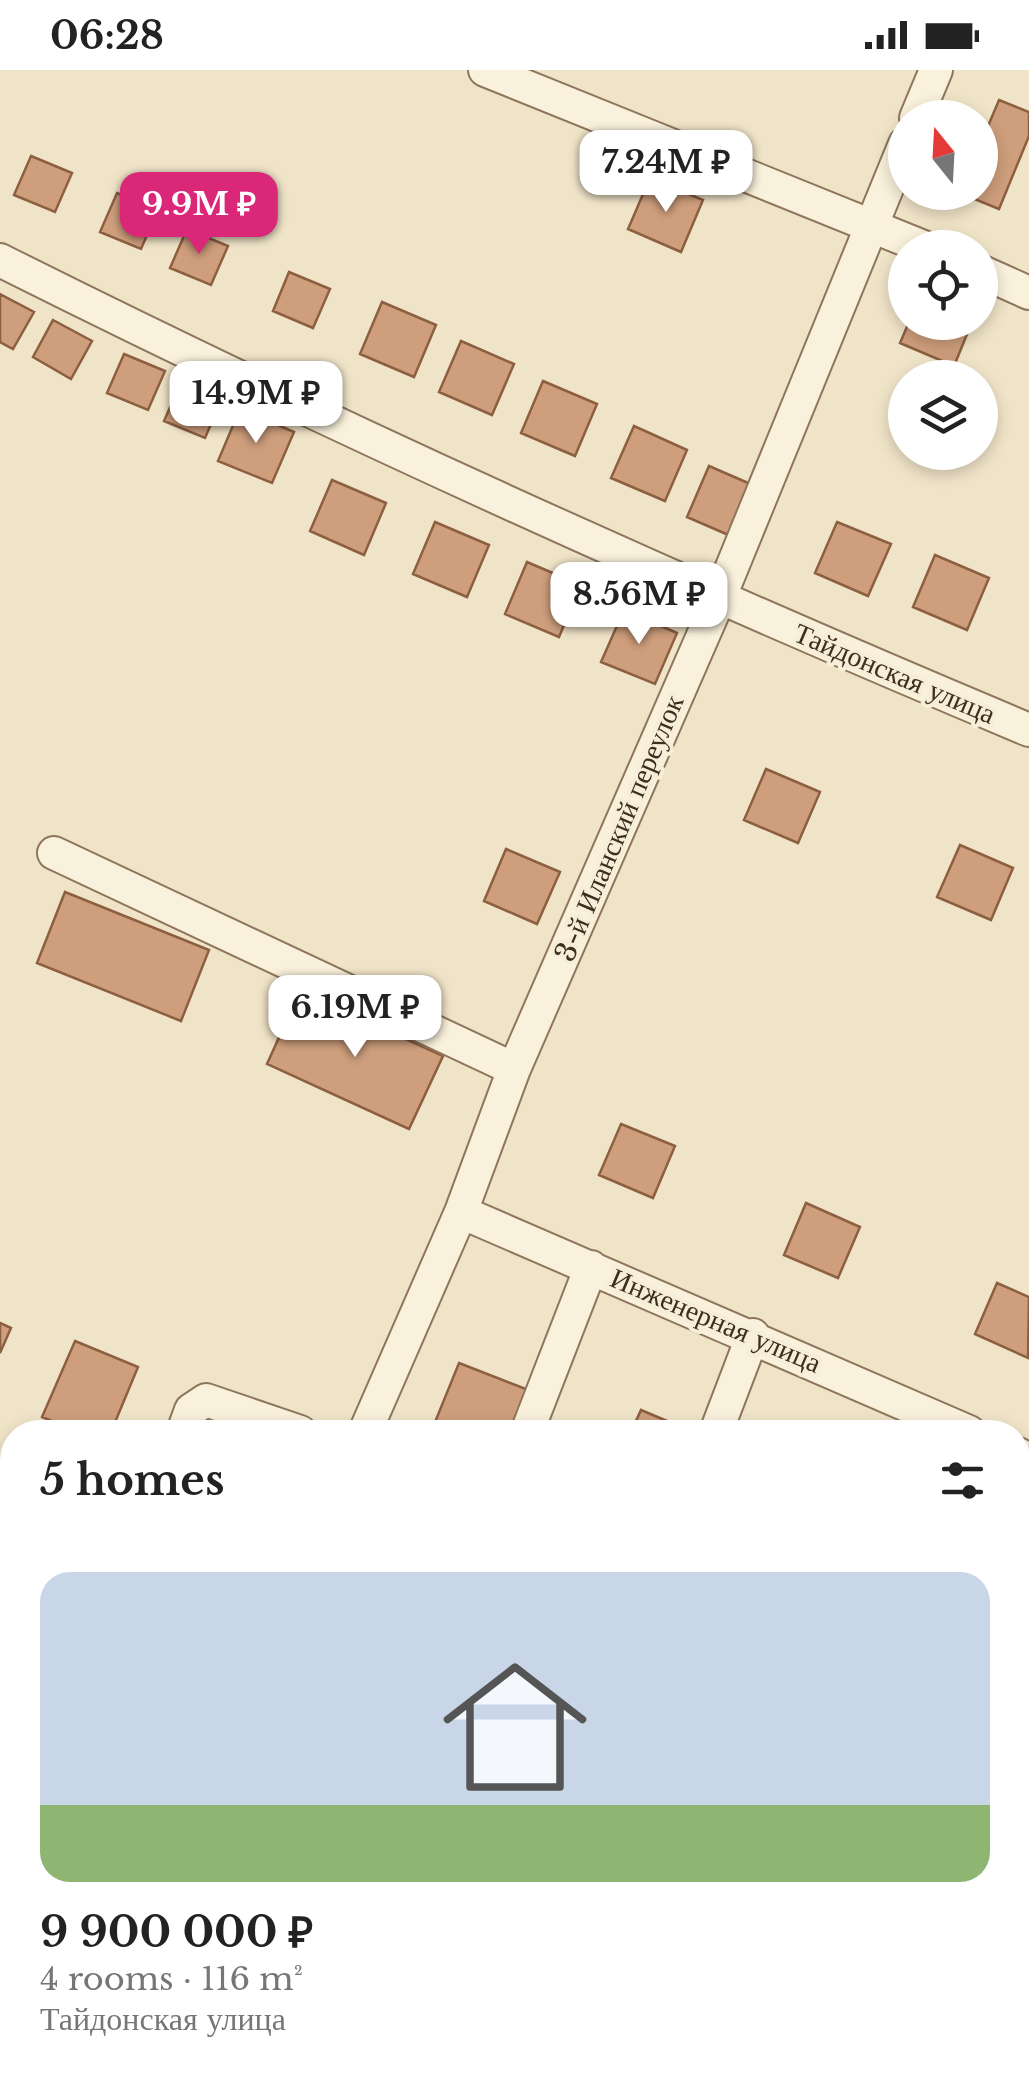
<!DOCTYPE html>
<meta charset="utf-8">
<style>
:root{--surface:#fff;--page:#f6f6f6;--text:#222;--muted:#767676;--line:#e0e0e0;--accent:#db2777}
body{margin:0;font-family:"Libre Baskerville",serif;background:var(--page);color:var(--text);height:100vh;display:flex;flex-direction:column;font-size:38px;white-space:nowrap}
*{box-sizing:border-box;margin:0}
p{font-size:32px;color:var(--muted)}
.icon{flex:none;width:55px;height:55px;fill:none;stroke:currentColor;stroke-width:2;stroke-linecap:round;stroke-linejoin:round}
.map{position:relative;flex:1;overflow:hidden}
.drawer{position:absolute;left:0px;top:1350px;width:1030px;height:672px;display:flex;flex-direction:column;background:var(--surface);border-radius:40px 40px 0 0;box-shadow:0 5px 15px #0003}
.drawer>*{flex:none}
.needle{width:65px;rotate:342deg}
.controls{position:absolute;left:888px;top:30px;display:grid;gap:20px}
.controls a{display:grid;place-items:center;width:110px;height:110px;border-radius:50%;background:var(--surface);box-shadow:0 5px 15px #0003;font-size:50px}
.price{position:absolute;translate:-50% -85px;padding:0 22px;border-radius:20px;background:#fff;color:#222;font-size:32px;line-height:65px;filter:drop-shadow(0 2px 5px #0008)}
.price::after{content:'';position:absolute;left:50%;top:60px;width:30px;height:22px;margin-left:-15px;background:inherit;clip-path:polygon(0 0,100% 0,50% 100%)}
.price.current{background:var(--accent);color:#fff}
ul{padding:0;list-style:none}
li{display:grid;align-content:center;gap:20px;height:530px;padding:0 40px}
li+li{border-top:2px solid var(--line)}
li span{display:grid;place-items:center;height:310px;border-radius:30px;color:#555}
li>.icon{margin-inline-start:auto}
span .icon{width:180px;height:180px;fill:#fffc;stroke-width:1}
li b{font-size:42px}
h2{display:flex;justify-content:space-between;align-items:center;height:120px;padding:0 40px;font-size:42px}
.status{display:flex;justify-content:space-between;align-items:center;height:70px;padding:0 50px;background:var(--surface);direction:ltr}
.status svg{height:28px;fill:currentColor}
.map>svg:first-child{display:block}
.building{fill:#cf9f7d;stroke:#8d5f41;stroke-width:2.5}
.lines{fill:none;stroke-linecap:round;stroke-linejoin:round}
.minor-casing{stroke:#8d765c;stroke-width:36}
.minor{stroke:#faf1dc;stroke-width:32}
.labels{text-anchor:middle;stroke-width:8;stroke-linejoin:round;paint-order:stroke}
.street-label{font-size:28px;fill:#3d2e20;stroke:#f7eed8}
</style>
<div class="status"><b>06:28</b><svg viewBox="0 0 49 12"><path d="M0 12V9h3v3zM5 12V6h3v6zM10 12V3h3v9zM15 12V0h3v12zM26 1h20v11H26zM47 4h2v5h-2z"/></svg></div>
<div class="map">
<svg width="1029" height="2022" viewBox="0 0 1029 2022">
<rect width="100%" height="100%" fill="#f0e4c8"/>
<!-- building -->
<path class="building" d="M 999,30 L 1029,42 L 1029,66 L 999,139 L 960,123 L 980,122 L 980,75 Z
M 31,86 L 72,103 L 55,142 L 14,125 Z
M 650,108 L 703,130 L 681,182 L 628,159 Z
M 117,123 L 158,140 L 141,179 L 100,162 Z
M 187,159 L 228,176 L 211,215 L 170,198 Z
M 289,202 L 330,219 L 313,258 L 273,241 Z
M 0,224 L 34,242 L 13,279 L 0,272 Z
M 382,232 L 436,255 L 414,307 L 360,284 Z
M 53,250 L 92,271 L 71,309 L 33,287 Z
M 909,252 L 972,252 L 954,296 L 900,273 Z
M 461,271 L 514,294 L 492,345 L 439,322 Z
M 124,284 L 165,301 L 148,340 L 107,323 Z
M 543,311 L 597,334 L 575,386 L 521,363 Z
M 181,312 L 222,329 L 205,368 L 164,351 Z
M 240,339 L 294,362 L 272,413 L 218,391 Z
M 634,356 L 687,380 L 665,431 L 611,408 Z
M 709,396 L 762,419 L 740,470 L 687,447 Z
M 332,410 L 386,433 L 364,485 L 310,461 Z
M 435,452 L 489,475 L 467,527 L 413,504 Z
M 837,452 L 891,474 L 868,526 L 815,503 Z
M 935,485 L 989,508 L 967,560 L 913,537 Z
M 527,492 L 581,515 L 559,567 L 505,544 Z
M 624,540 L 677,563 L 655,614 L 601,592 Z
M 766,699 L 820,722 L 798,773 L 744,750 Z
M 960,775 L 1013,798 L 991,850 L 937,827 Z
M 506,779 L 560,802 L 537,854 L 484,831 Z
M 65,822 L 209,880 L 181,951 L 37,893 Z
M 300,921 L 443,986 L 409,1059 L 267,994 Z
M 621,1054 L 675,1076 L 653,1128 L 599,1105 Z
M 806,1133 L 860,1157 L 838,1208 L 784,1185 Z
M 997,1213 L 1029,1227 L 1028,1288 L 975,1264 Z
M 0,1253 L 11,1258 L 0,1283 Z
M 75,1271 L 138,1297 L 111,1362 L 79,1362 L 42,1347 Z
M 459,1293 L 531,1321 L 514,1362 L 431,1362 Z
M 641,1340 L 693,1362 L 631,1362 Z
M 0,1436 L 12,1441 L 12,1506 L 0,1501 Z
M 1018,1804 L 1029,1809 L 1029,1880 L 1018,1904 Z
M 0,1969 L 12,1974 L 12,2008 L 8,2019 L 0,2016 Z
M 435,2010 L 499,2010 L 493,2022 L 429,2022 Z"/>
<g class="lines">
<defs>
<path id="minor" d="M 485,0 L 926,178
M 916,48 L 936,0
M 0,190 C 337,359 681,514 1029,660
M 980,201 L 1029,223
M 54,783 L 514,999
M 461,1142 L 969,1362
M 183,1362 L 191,1340 L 206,1330 L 300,1362
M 365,1362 L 461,1142 L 514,999 L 719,529 L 905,74
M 527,1362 L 591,1197
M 716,1362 L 753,1265
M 1018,1384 L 1029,1390
M 0,1413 L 12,1418
M 926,2010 L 947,2022
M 101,2022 L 106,2010
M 847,2022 L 852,2010"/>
</defs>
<!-- minor casing -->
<use href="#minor" class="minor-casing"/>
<!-- minor -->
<use href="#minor" class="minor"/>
</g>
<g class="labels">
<!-- street labels -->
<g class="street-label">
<text transform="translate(895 603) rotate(23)" y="10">Тайдонская улица</text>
<text transform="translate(619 758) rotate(-67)" y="10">3-й Иланский переулок</text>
<text transform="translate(716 1250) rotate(23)" y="10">Инженерная улица</text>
</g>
</g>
</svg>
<div class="controls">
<a><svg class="needle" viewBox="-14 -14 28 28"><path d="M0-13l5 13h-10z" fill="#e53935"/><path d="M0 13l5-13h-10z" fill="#767676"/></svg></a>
<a><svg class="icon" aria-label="locate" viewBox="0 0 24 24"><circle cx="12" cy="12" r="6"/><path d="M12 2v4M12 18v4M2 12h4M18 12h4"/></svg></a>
<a><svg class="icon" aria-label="layers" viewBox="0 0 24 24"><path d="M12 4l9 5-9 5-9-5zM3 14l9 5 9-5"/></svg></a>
</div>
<b class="price" style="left:666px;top:145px">7.24M ₽</b>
<b class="price current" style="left:199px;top:187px">9.9M ₽</b>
<b class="price" style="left:256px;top:376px">14.9M ₽</b>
<b class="price" style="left:639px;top:577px">8.56M ₽</b>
<b class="price" style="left:355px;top:990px">6.19M ₽</b>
<section class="drawer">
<h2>5 homes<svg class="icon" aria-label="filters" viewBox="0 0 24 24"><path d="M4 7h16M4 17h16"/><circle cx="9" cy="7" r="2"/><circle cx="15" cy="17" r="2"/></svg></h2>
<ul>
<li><span style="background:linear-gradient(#c9d6e8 75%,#8fb573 0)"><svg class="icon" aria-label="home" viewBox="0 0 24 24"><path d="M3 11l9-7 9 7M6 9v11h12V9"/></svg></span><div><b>9 900 000 ₽</b><p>4 rooms · 116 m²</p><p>Тайдонская улица</p></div></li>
</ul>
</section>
</div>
